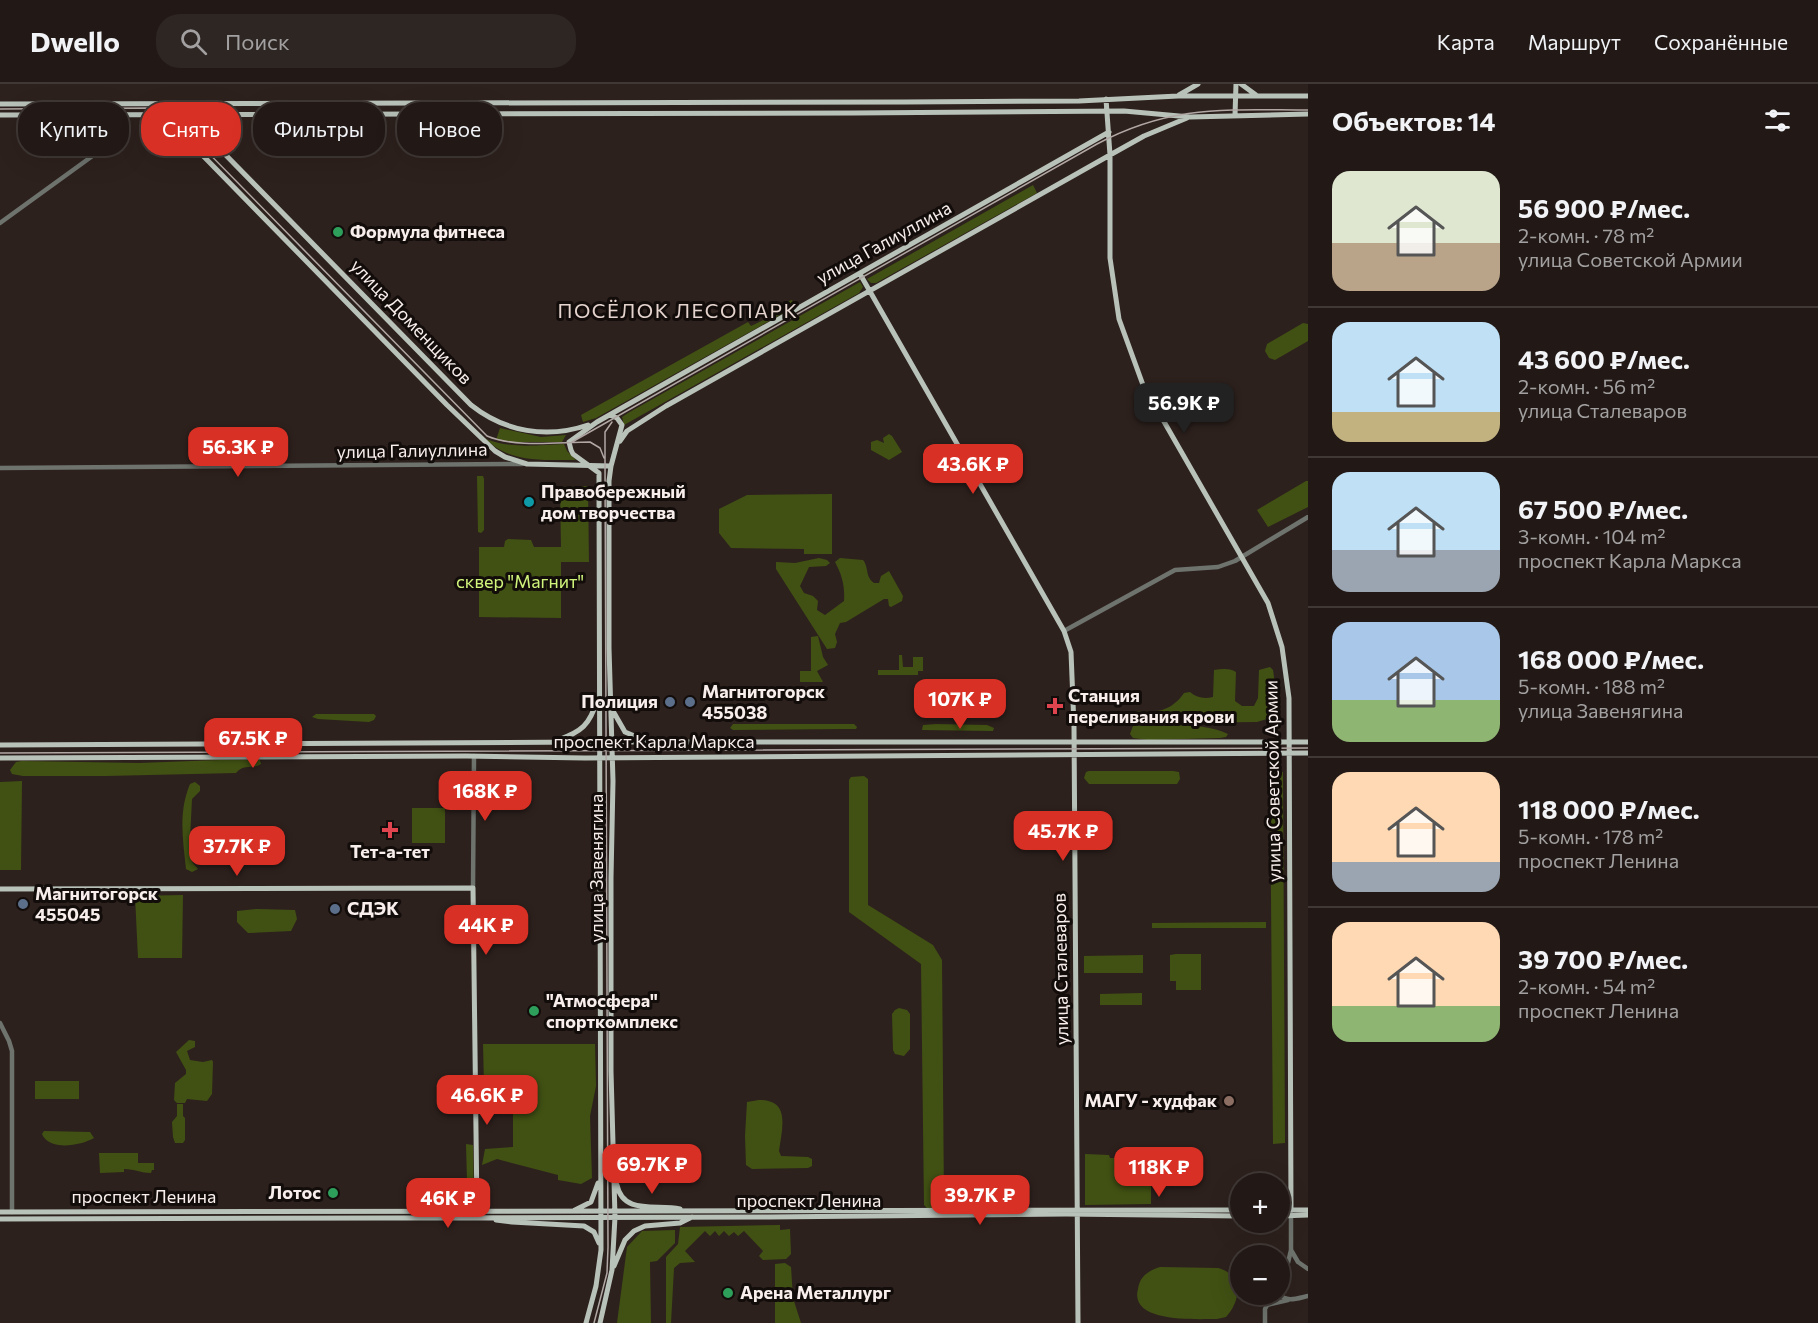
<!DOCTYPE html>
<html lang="ru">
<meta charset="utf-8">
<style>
:root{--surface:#221916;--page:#2e2623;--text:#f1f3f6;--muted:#a2a0a1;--line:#3f3835;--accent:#d93025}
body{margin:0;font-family:Commissioner,sans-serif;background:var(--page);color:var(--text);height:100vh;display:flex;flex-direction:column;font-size:22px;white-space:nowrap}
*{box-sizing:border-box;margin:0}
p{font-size:20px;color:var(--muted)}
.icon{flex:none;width:33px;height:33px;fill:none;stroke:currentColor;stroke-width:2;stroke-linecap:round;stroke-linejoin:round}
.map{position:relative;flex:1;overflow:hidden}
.drawer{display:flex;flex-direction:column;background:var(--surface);width:510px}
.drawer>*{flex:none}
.top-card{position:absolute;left:18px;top:18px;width:570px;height:54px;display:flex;gap:12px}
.buttons{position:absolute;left:1230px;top:1089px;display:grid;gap:12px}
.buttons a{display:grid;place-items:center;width:60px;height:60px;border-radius:50%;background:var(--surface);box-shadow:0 6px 24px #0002,0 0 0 2px var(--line);font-size:30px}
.price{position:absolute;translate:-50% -51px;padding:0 14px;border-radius:12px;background:var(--accent);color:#fff;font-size:20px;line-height:39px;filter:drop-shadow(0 2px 3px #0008)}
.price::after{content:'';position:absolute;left:50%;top:36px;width:18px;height:14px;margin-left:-9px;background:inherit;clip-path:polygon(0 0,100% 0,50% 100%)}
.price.selected{background:#222;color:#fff}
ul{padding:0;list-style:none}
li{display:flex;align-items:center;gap:18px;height:150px;padding:0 24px}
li+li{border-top:2px solid var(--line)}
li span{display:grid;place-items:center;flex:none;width:168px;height:120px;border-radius:18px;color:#555}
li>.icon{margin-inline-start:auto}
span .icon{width:72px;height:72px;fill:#fffc;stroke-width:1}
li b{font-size:26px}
h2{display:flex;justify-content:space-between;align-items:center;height:72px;padding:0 24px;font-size:26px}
.chip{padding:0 21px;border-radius:24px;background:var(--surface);box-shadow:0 6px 24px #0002,0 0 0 2px var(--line);font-size:21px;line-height:54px}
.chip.selected{background:var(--accent);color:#fff}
header{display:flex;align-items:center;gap:36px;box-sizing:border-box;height:84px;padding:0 30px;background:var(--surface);border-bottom:2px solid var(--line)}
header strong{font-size:28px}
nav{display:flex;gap:33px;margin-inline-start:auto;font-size:21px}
.search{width:420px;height:54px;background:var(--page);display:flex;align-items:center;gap:15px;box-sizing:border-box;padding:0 21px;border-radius:24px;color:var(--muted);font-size:22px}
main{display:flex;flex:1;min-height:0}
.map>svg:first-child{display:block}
.green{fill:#415113}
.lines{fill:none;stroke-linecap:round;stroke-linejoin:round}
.minor{stroke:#6e736e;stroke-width:4.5}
.major{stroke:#b8c2b9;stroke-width:5}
.tram{stroke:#b1a7a4;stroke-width:1.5}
.leisure-dot{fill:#2e9e5b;stroke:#120c0a;stroke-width:2}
.culture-dot{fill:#0f9aa8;stroke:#120c0a;stroke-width:2}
.service-dot{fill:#5c6f8a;stroke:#120c0a;stroke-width:2}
.health-dot{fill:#e0444e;stroke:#120c0a;stroke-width:2}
.education-dot{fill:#8d6e63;stroke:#120c0a;stroke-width:2}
.labels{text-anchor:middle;stroke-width:6;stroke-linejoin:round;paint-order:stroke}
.poi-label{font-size:18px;font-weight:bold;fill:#f8efec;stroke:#120c0a;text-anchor:start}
.street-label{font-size:18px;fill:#f8efec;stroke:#120c0a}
.park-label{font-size:18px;fill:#d0f47b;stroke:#120c0a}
.neighbourhood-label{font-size:20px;letter-spacing:1.5px;fill:#e5d4ce;stroke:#120c0a}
</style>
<header>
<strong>Dwello</strong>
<div class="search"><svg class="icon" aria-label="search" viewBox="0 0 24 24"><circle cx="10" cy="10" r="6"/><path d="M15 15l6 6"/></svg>Поиск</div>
<nav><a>Карта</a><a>Маршрут</a><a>Сохранённые</a></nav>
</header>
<main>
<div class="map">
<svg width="1308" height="1239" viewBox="0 0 1308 1239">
<rect width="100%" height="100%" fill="#2d211d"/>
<!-- green -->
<path class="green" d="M 1033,101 L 1037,109 L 876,199 L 871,199 L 867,195 Z
M 860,198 L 863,203 L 859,209 L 624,341 L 622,333 L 628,329 Z
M 792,216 L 796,222 L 596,334 L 583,338 L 581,331 L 748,238 L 751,242 L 776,230 L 773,222 Z
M 1303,239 L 1308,240 L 1308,257 L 1275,276 L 1269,274 L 1265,267 L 1267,260 Z
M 500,344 L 541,353 L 566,351 L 562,358 L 510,358 L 496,356 Z
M 889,350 L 892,352 L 902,368 L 889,376 L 871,366 L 871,358 L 877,356 L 884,359 L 883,354 Z
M 486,355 C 510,365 539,361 564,360 L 567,367 L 576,376 C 545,376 509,379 486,355 Z
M 477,392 L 483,392 L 484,395 L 484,446 L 481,449 L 478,448 Z
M 1306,397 L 1308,397 L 1308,423 L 1268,443 L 1257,426 Z
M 588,402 L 589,478 L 561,478 L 561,534 L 479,533 L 479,463 L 504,463 L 505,457 L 508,455 L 531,456 L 534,463 L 561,463 L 560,403 Z
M 832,410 L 832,470 L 804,470 L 804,465 L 731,464 L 719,449 L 719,425 L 747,411 Z
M 819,474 L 827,476 L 830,479 L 826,482 L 809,483 L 800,502 L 804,509 L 813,512 L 818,517 L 817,526 L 825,531 L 844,517 C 845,502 842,491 835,478 L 840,474 L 863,476 C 869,483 865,493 874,499 L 879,499 L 881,492 L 889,487 L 903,512 L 902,517 L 891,523 L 889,522 L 888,515 L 884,515 L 846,538 L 840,539 L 835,550 L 837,558 L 835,564 L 827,565 L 776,485 L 776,478 L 795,479 Z
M 818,552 L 823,573 L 828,581 L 817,587 L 823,598 L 800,598 L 800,587 L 811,587 L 811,553 Z
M 899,571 L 902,571 L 903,583 L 913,583 L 913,573 L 923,573 L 923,587 L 918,587 L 918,591 L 878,591 L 878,586 L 899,586 Z
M 1270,583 L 1273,586 L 1276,607 L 1274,611 L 1268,612 L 1267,635 L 1257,638 L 1173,639 L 1130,637 L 1131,627 C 1154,629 1170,629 1184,609 L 1190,608 C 1197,614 1204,615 1213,613 L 1214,586 C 1222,585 1229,584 1236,588 L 1235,617 L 1242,622 L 1254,622 L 1258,614 L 1259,586 Z
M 316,630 L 374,630 L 376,632 L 374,636 L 369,638 L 318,635 L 312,633 Z
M 733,640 L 854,640 L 857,643 L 856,645 L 844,645 L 733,646 L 730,644 Z
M 936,640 L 987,641 L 994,644 L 993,647 L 922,646 L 923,641 Z
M 1133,642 C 1160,642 1204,638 1228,650 L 1226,653 L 1220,654 L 1148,656 L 1133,654 L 1130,650 Z
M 219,676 L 260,676 L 261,680 C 253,686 244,679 236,689 L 106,692 L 23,692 L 12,690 L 10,686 L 16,678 L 22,677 L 139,679 Z
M 1089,687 L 1173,687 L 1179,688 L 1180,695 L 1177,700 L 1089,700 L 1084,694 L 1086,688 Z
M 1270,688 L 1283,688 L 1285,1059 L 1273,1060 Z
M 864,692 L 868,695 L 868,821 L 933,861 L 942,876 L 944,1119 L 942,1124 L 927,1124 L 924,1121 L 921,880 L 849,828 L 849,696 L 851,693 Z
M 22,697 L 21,786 L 0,786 L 0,698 Z
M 195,698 L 200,702 L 200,707 L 192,715 L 190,755 L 192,778 L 198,785 L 192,788 L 186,785 C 183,755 178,729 190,700 Z
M 412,724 L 445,724 L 445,759 L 412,759 Z
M 183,811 L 182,874 L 138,874 L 135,812 Z
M 257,825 L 295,826 L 297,835 L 291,847 L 248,849 L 237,838 L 237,827 Z
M 1266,838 L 1266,844 L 1152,844 L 1152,839 Z
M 1176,870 L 1201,870 L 1201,906 L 1176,906 L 1176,897 L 1170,897 L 1170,871 Z
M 1143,871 L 1143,889 L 1084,889 L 1084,872 Z
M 1142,909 L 1142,921 L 1100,921 L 1100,910 Z
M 899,924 L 907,926 L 910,930 L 910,965 L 904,972 L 895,970 L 893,966 L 892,930 L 895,926 Z
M 189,956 L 195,957 L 195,963 L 187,967 L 190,976 L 203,978 L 212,976 L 213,978 L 212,1010 L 207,1017 L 187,1015 L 185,1019 L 177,1019 L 174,1016 L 175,999 L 186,990 L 186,986 L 176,968 Z
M 483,960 L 595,960 L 596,1002 L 590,1032 L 592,1094 L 581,1100 L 558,1096 L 558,1091 L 497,1075 L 482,1081 L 485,1065 L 513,1063 L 513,1001 L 484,1001 Z
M 35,997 L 79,997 L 79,1015 L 35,1015 Z
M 759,1016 C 791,1016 782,1044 779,1067 L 781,1072 L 808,1073 L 812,1075 L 812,1082 L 808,1084 L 752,1085 L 746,1081 L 745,1052 L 747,1018 Z
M 177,1020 L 183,1020 L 183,1032 L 185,1034 L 185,1056 L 183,1059 L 175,1059 L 173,1053 L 172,1038 L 177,1032 Z
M 44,1047 L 90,1048 L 94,1054 C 80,1062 49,1067 42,1050 Z
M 466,1060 L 473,1061 L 474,1116 L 467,1111 L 458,1112 L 463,1106 L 458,1097 L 467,1097 Z
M 99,1069 L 138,1069 L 138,1079 L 154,1079 L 154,1086 L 152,1086 L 151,1089 C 141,1089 135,1085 124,1085 L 124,1088 L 100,1089 Z
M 1085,1070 L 1109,1071 L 1110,1074 L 1151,1073 L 1151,1120 L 1085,1121 Z
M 780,1141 L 780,1146 L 790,1145 L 791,1170 L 786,1175 L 763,1176 L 759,1172 L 763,1167 L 744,1147 L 738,1152 L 734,1148 L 729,1152 L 724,1147 L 719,1152 L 715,1147 L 710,1152 L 705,1147 L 685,1167 L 695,1178 L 680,1179 L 674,1184 L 671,1239 L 666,1239 L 666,1173 L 678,1160 L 680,1143 Z
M 675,1146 L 675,1159 L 657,1177 L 650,1178 L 651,1239 L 617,1239 L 627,1163 L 642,1147 Z
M 785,1179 L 791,1183 L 793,1214 L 801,1239 L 775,1239 L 775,1180 Z
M 1160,1183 L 1218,1184 C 1244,1191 1241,1217 1226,1233 L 1217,1235 C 1194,1235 1129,1239 1138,1205 C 1140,1192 1148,1187 1160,1183 Z"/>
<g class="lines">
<!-- minor -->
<path class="minor" d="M 0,139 L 120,52 L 126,45 L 126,30
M 0,384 L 522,380
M 1064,547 L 1175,486 L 1218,483 L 1235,477 L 1308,433
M 473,804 L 474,672
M 0,939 L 9,957 L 12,967 L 12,1128
M 1291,1130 L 1291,1166
M 1280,1197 L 1287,1183 L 1291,1166 L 1298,1178 L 1308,1185
M 1279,1210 C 1287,1219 1298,1214 1308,1212
M 1267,1221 L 1288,1216
M 1265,1239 L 1265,1225 L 1273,1210"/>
<!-- major -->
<path class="major" d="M 1241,0 L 1256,11
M 1179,11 L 1198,0
M 1106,15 L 1110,71 L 1110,174 L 1119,235 L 1143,301 L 1268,519 L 1282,563 L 1289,614 L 1291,1126
M 0,20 L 905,18 L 1079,17 L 1178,12 L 1308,12
M 207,20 L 207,47 L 211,56 L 471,321 C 505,348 547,355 588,341
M 0,31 L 853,29 L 1124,27 L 1190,33 L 1308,30
M 159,31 L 170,38 L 447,321 L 495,367 L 505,373 L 527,380 L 611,382
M 1235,31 L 1236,0
M 860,190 L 1064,547 L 1071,568 L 1074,643 L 1078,1239
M 620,357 L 627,347 L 666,322 L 1110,71 L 1144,52 L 1187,34
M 613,627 L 625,648 L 644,656
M 558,656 C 581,648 590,641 597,616
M 0,661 L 585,658 L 1308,658
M 0,674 L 466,672 L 585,674 L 1308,669
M 0,805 L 473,804 L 477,1128
M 617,1101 C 623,1131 656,1120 680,1125
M 575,1126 L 591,1118 L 598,1099
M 1280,1126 L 1308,1126
M 0,1128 L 1240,1126
M 1280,1132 L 1308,1131
M 0,1135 L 769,1133 L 1066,1130 L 1240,1132
M 496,1136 L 512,1138 L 584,1142 L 594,1148 L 599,1159
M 614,1182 L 625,1156 L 634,1147 L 645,1142 L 680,1139 L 692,1133
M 586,1239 L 596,1202 L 601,1166 L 599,400 L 599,389 L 573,370 L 571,366 L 569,358 L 597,338 L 1109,48
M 600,1239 L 612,1186 L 615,1133 L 611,987 L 611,794 L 613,697 L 609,564 L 609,397 L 611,382 L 622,341 L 617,334 L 610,331"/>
<!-- tram -->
<path class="tram" d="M 0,25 L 148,24 L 163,28 L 177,37 L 487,352 C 515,364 559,358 590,358 L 600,364 L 604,374
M 572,358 L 1097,60 C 1172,20 1227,26 1308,26
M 0,669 L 1308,664
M 594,1239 L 607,1189 L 608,1163 L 605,377 L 605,348 L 612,338"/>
</g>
<!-- markers -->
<g class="leisure-dot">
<circle cx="338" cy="148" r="6"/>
<circle cx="534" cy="927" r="6"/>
<circle cx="333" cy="1109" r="6"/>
<circle cx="728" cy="1209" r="6"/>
</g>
<circle class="culture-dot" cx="529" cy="418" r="6"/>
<g class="service-dot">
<circle cx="670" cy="618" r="6"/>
<circle cx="690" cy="618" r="6"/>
<circle cx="23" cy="820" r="6"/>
<circle cx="335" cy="825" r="6"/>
</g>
<g class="health-dot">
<path d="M1052 613h6v6h6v6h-6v6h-6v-6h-6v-6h6z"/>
<path d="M387 737h6v6h6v6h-6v6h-6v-6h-6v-6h6z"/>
</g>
<circle class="education-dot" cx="1229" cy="1017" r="6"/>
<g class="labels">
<!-- poi labels -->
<g class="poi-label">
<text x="350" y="154">Формула фитнеса</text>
<text x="541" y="414">Правобережный<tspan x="541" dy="21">дом творчества</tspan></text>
<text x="702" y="614">Магнитогорск<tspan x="702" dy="21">455038</tspan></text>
<text x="1068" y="618">Станция<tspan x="1068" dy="21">переливания крови</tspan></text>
<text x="658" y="624" text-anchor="end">Полиция</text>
<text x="390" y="774" text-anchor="middle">Тет-а-тет</text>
<text x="35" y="816">Магнитогорск<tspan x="35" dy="21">455045</tspan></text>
<text x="347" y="831">СДЭК</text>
<text x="546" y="923">"Атмосфера"<tspan x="546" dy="21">спорткомплекс</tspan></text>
<text x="1217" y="1023" text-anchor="end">МАГУ - худфак</text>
<text x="321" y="1115" text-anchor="end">Лотос</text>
<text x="740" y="1215">Арена Металлург</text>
</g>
<!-- street labels -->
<g class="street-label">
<text transform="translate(884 159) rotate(-29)" y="6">улица Галиуллина</text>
<text transform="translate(411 238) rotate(46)" y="6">улица Доменщиков</text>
<text transform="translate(412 367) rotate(-1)" y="6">улица Галиуллина</text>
<text x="654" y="664">проспект Карла Маркса</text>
<text transform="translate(1273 697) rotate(-91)" y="6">улица Советской Армии</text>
<text transform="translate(597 784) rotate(-90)" y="6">улица Завенягина</text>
<text transform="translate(1061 885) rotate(-91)" y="6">улица Сталеваров</text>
<text x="144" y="1119">проспект Ленина</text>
<text x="809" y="1123">проспект Ленина</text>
</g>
<!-- park labels -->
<g class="park-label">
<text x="520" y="504">сквер "Магнит"</text>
</g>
<!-- neighbourhood labels -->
<g class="neighbourhood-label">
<text x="678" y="234">ПОСЁЛОК ЛЕСОПАРК</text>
</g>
</g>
</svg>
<div class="buttons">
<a>+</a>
<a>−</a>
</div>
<b class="price selected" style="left:1184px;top:350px">56.9K ₽</b>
<b class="price" style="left:238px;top:394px">56.3K ₽</b>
<b class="price" style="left:973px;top:411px">43.6K ₽</b>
<b class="price" style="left:960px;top:646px">107K ₽</b>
<b class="price" style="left:253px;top:685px">67.5K ₽</b>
<b class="price" style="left:485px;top:738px">168K ₽</b>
<b class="price" style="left:1063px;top:778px">45.7K ₽</b>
<b class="price" style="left:237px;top:793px">37.7K ₽</b>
<b class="price" style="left:486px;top:872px">44K ₽</b>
<b class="price" style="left:487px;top:1042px">46.6K ₽</b>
<b class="price" style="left:652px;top:1111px">69.7K ₽</b>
<b class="price" style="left:1159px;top:1114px">118K ₽</b>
<b class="price" style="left:980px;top:1142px">39.7K ₽</b>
<b class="price" style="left:448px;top:1145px">46K ₽</b>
<div class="top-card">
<a class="chip">Купить</a>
<a class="chip selected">Снять</a>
<a class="chip">Фильтры</a>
<a class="chip">Новое</a>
</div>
</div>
<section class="drawer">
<h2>Объектов: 14<svg class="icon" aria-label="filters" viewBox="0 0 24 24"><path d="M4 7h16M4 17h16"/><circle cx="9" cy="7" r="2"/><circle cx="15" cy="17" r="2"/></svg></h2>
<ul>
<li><span style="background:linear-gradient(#dfe7d0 60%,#b9a48a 0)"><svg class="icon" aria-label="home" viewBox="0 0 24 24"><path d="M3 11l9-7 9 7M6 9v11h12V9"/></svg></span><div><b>56 900 ₽/мес.</b><p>2-комн. · 78 m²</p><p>улица Советской Армии</p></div></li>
<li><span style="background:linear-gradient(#bfe0f5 75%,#c2b280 0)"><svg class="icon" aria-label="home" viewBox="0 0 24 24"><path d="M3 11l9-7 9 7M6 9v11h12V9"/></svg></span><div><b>43 600 ₽/мес.</b><p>2-комн. · 56 m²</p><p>улица Сталеваров</p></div></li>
<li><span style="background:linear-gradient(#bfe0f5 65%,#9aa5b1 0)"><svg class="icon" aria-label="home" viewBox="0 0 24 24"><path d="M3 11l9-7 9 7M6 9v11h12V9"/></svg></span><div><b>67 500 ₽/мес.</b><p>3-комн. · 104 m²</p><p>проспект Карла Маркса</p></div></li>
<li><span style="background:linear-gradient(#a9c7e8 65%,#8fb573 0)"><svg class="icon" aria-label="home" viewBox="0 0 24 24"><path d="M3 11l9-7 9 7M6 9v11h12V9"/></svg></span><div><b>168 000 ₽/мес.</b><p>5-комн. · 188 m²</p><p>улица Завенягина</p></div></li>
<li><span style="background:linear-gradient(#ffd9b3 75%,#9aa5b1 0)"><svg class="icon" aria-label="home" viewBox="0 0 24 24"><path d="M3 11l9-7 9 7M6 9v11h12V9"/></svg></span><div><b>118 000 ₽/мес.</b><p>5-комн. · 178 m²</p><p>проспект Ленина</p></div></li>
<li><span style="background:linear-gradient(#ffd9b3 70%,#8fb573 0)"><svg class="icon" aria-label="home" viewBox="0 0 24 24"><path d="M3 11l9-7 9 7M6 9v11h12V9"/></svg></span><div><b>39 700 ₽/мес.</b><p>2-комн. · 54 m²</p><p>проспект Ленина</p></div></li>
</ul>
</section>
</main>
